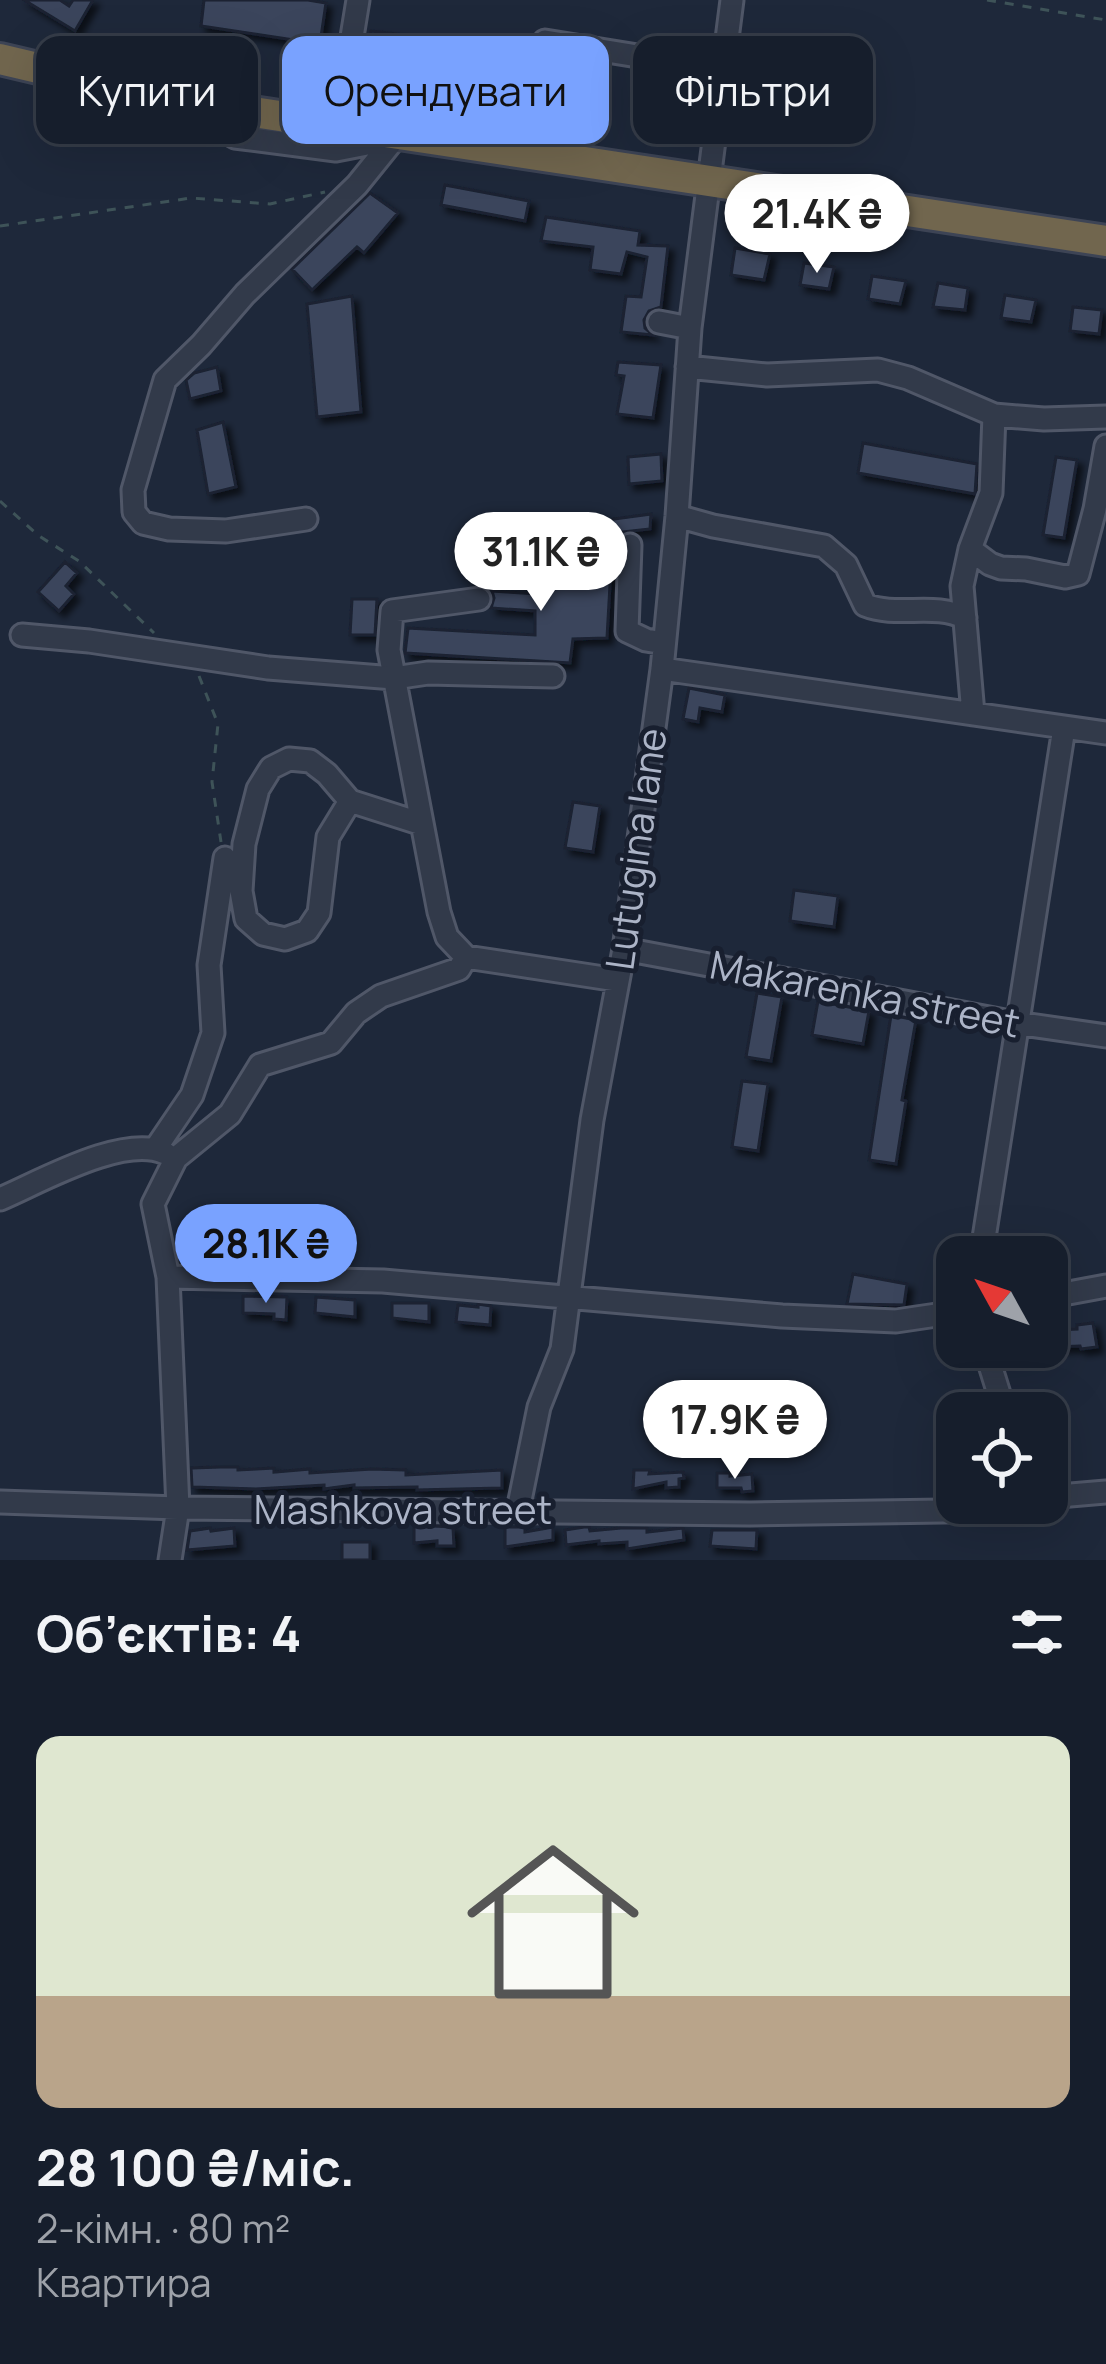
<!DOCTYPE html>
<html lang="uk">
<meta charset="utf-8">
<style>
:root{--surface:#161e2c;--page:#1f2734;--text:#f1f3f6;--muted:#9ea2a9;--line:#353c48;--accent:#79a2ff}
body{margin:0;font-family:Manrope,sans-serif;background:var(--page);color:var(--text);height:100vh;display:flex;flex-direction:column;font-size:45px;white-space:nowrap}
*{box-sizing:border-box;margin:0}
p{font-size:39px;color:var(--muted)}
.icon{flex:none;width:66px;height:66px;fill:none;stroke:currentColor;stroke-width:2;stroke-linecap:round;stroke-linejoin:round}
.map{position:relative;height:1560px;overflow:hidden}
.side{display:flex;flex-direction:column;background:var(--surface);flex:1}
.side>*{flex:none}
.guide{position:absolute;left:36px;top:36px;width:1035px;height:108px;display:flex;gap:24px}
.needle{width:78px;rotate:310deg}
.buttons{position:absolute;left:936px;top:1236px;display:grid;gap:24px}
.buttons a{display:grid;place-items:center;width:132px;height:132px;border-radius:24px;background:var(--surface);box-shadow:0 12px 48px #0002,0 0 0 3px var(--line);font-size:60px}
.price{position:absolute;translate:-50% -102px;padding:0 27px;border-radius:42px;background:#fff;color:#222;font-size:39px;line-height:78px;filter:drop-shadow(0 3px 6px #0008)}
.price::after{content:'';position:absolute;left:50%;top:72px;width:36px;height:27px;margin-left:-18px;background:inherit;clip-path:polygon(0 0,100% 0,50% 100%)}
.price.on{background:var(--accent);color:#111}
ul{padding:0;list-style:none}
li{display:grid;align-content:center;gap:24px;height:636px;padding:0 36px}
li span{display:grid;place-items:center;height:372px;border-radius:24px;color:#555}
li>.icon{margin-inline-start:auto}
span .icon{width:216px;height:216px;fill:#fffc;stroke-width:1}
li b{font-size:51px}
h2{display:flex;justify-content:space-between;align-items:center;height:144px;padding:0 36px;font-size:51px}
.chip{padding:0 42px;border-radius:24px;background:var(--surface);box-shadow:0 12px 48px #0002,0 0 0 3px var(--line);font-size:42px;line-height:108px}
.chip.on{background:var(--accent);color:#111}
.map>svg:first-child{display:block}
.building{fill:#3a455b;stroke:#1a2131;stroke-width:3;filter:url(#shadow)}
.lines{fill:none;stroke-linecap:round;stroke-linejoin:round}
.minor-casing{stroke:#505768;stroke-width:27}
.highway-casing{stroke:#3d4455;stroke-width:36}
.path{stroke:#3e5358;stroke-width:3;stroke-dasharray:9 9;stroke-linecap:butt}
.minor{stroke:#323a4a;stroke-width:21}
.highway{stroke:#71664e;stroke-width:30}
.labels{text-anchor:middle;stroke-width:10;stroke-linejoin:round;paint-order:stroke}
.street-label{font-size:39px;fill:#acb4c7;stroke:#181f2f}
</style>
<div class="map">
<svg width="1106" height="1560" viewBox="0 0 1106 1560">
<defs>
<filter id="shadow"><feDropShadow dx="5.5" dy="5.5" stdDeviation="3" flood-color="#0009"/></filter>
</defs>
<rect width="100%" height="100%" fill="#1e283a"/>
<!-- building -->
<path class="building" d="M 24,0 L 60,0 L 69,6 L 73,0 L 93,0 L 75,31 Z
M 204,0 L 308,0 L 326,3 L 320,44 L 201,26 Z
M 371,31 L 455,41 L 451,70 L 367,61 Z
M 759,60 L 781,63 L 778,83 L 756,80 Z
M 646,73 L 688,79 L 680,130 L 641,122 Z
M 445,185 L 529,201 L 525,221 L 441,205 Z
M 370,193 L 398,213 L 364,253 L 357,247 L 312,290 L 292,269 Z
M 546,217 L 640,231 L 638,245 L 668,246 L 661,307 L 649,311 L 644,320 L 645,328 L 653,335 L 621,332 L 626,296 L 641,297 L 647,257 L 627,252 L 621,274 L 590,270 L 593,247 L 541,241 Z
M 735,248 L 770,254 L 764,280 L 731,275 Z
M 804,263 L 834,267 L 829,289 L 800,285 Z
M 872,276 L 906,281 L 900,304 L 868,299 Z
M 938,283 L 968,288 L 965,310 L 933,307 Z
M 1005,295 L 1036,300 L 1031,322 L 1001,318 Z
M 352,296 L 361,412 L 317,417 L 307,304 Z
M 1073,307 L 1102,310 L 1099,334 L 1070,331 Z
M 618,362 L 661,365 L 653,418 L 617,414 L 624,376 L 616,375 Z
M 217,367 L 221,391 L 190,399 L 186,380 L 194,373 Z
M 223,422 L 236,487 L 208,494 L 197,430 Z
M 863,443 L 977,464 L 975,494 L 858,473 Z
M 661,454 L 662,481 L 629,484 L 628,457 Z
M 1056,457 L 1077,460 L 1064,538 L 1043,535 Z
M 651,514 L 650,529 L 613,533 L 607,638 L 573,639 L 570,663 L 405,653 L 408,628 L 535,635 L 535,611 L 491,608 L 494,598 L 492,591 L 536,594 L 536,581 L 596,583 L 599,521 Z
M 517,532 L 523,564 L 471,574 L 466,544 Z
M 65,562 L 77,573 L 66,586 L 74,594 L 59,611 L 38,592 Z
M 352,599 L 377,599 L 375,635 L 350,635 Z
M 689,688 L 725,695 L 722,712 L 700,708 L 698,722 L 683,719 Z
M 573,802 L 600,806 L 593,852 L 565,848 Z
M 794,890 L 838,896 L 834,927 L 790,921 Z
M 757,993 L 782,997 L 771,1061 L 746,1057 Z
M 818,1001 L 869,1011 L 863,1044 L 812,1035 Z
M 891,1015 L 916,1020 L 902,1100 L 906,1101 L 896,1164 L 869,1160 Z
M 742,1081 L 768,1084 L 758,1151 L 732,1147 Z
M 853,1274 L 907,1284 L 904,1305 L 847,1304 Z
M 243,1296 L 287,1297 L 286,1320 L 274,1319 L 274,1314 L 243,1313 Z
M 316,1297 L 355,1300 L 355,1317 L 315,1313 Z
M 392,1303 L 429,1303 L 429,1322 L 392,1318 Z
M 478,1304 L 491,1306 L 490,1325 L 456,1322 L 458,1305 L 478,1307 Z
M 1093,1323 L 1097,1347 L 1081,1349 L 1080,1346 L 1055,1347 L 1054,1330 L 1077,1329 L 1077,1325 Z
M 220,1467 L 238,1467 L 238,1470 L 274,1468 L 274,1472 L 310,1469 L 310,1473 L 372,1469 L 406,1470 L 406,1475 L 502,1470 L 502,1488 L 417,1490 L 417,1487 L 354,1488 L 354,1485 L 324,1489 L 324,1485 L 256,1489 L 192,1487 L 191,1468 Z
M 634,1470 L 650,1470 L 649,1474 L 683,1472 L 684,1478 L 679,1479 L 679,1487 L 666,1488 L 666,1482 L 633,1489 Z
M 717,1473 L 730,1473 L 730,1476 L 752,1474 L 753,1491 L 742,1492 L 741,1488 L 717,1488 Z
M 414,1525 L 453,1527 L 454,1546 L 437,1546 L 437,1541 L 414,1543 Z
M 505,1527 L 525,1527 L 525,1532 L 553,1527 L 553,1540 L 505,1547 Z
M 584,1527 L 589,1527 L 590,1531 L 621,1528 L 647,1528 L 647,1532 L 683,1528 L 684,1540 L 627,1549 L 627,1542 L 599,1544 L 599,1541 L 566,1545 L 565,1530 Z
M 210,1528 L 211,1531 L 234,1528 L 235,1546 L 187,1550 L 190,1531 Z
M 712,1530 L 757,1530 L 756,1549 L 710,1546 Z
M 342,1542 L 370,1542 L 370,1560 L 342,1560 Z"/>
<g class="lines">
<defs>
<path id="minor" d="M 545,41 L 724,70
M 207,105 L 213,124 L 235,137 L 336,150 L 367,144 L 393,135
M 338,123 L 358,0
M 659,322 L 690,328
M 687,367 L 767,375 L 878,370 L 908,378 L 994,415 L 1044,419 L 1106,417
M 677,516 L 713,526 L 824,546 L 846,565 L 865,605 C 897,618 935,602 965,618
M 306,519 L 226,531 L 169,529 L 143,523 L 134,512 L 133,490 L 165,380 L 201,345 L 245,294 L 357,185 L 399,133
M 630,545 L 627,631 L 646,640 L 664,643
M 970,549 L 990,564 L 1001,568 L 1026,569 L 1065,577 L 1078,574 L 1095,509 L 1106,446
M 479,599 L 392,611 L 389,650 L 439,912 L 447,937 L 466,957 L 617,980
M 22,635 L 89,641 L 268,668 L 394,678 L 428,673 L 553,676
M 662,669 L 1106,733
M 973,714 L 962,586 L 970,549 L 991,493 L 994,415
M 350,801 L 328,837 L 319,913 L 307,931 L 285,939 L 263,934 L 246,919 L 241,891 L 244,844 L 258,789 L 271,768 L 289,759 L 310,761 L 327,774 L 350,801 L 422,824
M 624,949 L 1016,1023 L 1106,1036
M 156,1148 L 192,1095 L 213,1033 L 209,965 L 225,858
M 0,1199 C 40,1182 123,1134 165,1153
M 981,1257 L 1064,728
M 168,1277 L 383,1281 L 782,1316 L 896,1321 L 957,1312
M 1047,1297 L 1106,1286
M 988,1347 L 990,1365 L 1005,1413
M 1047,1497 L 1106,1492
M 0,1502 L 178,1508 L 750,1514 L 1008,1510 L 1021,1503
M 518,1510 L 539,1407 L 562,1349 L 592,1120 L 624,949 L 662,669 L 677,516 L 690,328 L 732,0
M 170,1560 L 178,1508 L 168,1277 L 153,1204 L 176,1158 L 230,1114 L 260,1065 L 331,1043 L 356,1013 L 381,996 L 459,969 L 466,957"/>
<path id="highway" d="M 0,59 L 144,93 L 207,105 L 1106,241"/>
</defs>
<!-- minor casing -->
<use href="#minor" class="minor-casing"/>
<!-- highway casing -->
<use href="#highway" class="highway-casing"/>
<!-- path -->
<path class="path" d="M 987,0 L 1106,20
M 0,226 L 191,198 L 270,204 L 325,192
M 0,501 L 39,536 L 79,561 L 154,633
M 199,676 L 218,724 L 212,782 L 221,842"/>
<!-- minor -->
<use href="#minor" class="minor"/>
<!-- highway -->
<use href="#highway" class="highway"/>
</g>
<g class="labels">
<!-- street labels -->
<g class="street-label">
<text transform="translate(636 849) rotate(-82)" y="14">Lutugina lane</text>
<text transform="translate(865 994) rotate(11)" y="14">Makarenka street</text>
<text x="403" y="1524">Mashkova street</text>
</g>
</g>
</svg>
<div class="buttons">
<a><svg class="needle" viewBox="-14 -14 28 28"><path d="M0-13l5 13h-10z" fill="#e53935"/><path d="M0 13l5-13h-10z" fill="#9ea2a9"/></svg></a>
<a><svg class="icon" aria-label="locate" viewBox="0 0 24 24"><circle cx="12" cy="12" r="6"/><path d="M12 2v4M12 18v4M2 12h4M18 12h4"/></svg></a>
</div>
<b class="price" style="left:817px;top:276px">21.4K ₴</b>
<b class="price" style="left:541px;top:614px">31.1K ₴</b>
<b class="price on" style="left:266px;top:1306px">28.1K ₴</b>
<b class="price" style="left:735px;top:1482px">17.9K ₴</b>
<div class="guide">
<a class="chip">Купити</a>
<a class="chip on">Орендувати</a>
<a class="chip">Фільтри</a>
</div>
</div>
<section class="side">
<h2>Об’єктів: 4<svg class="icon" aria-label="filters" viewBox="0 0 24 24"><path d="M4 7h16M4 17h16"/><circle cx="9" cy="7" r="2"/><circle cx="15" cy="17" r="2"/></svg></h2>
<ul>
<li><span style="background:linear-gradient(#dfe7d0 70%,#b9a48a 0)"><svg class="icon" aria-label="home" viewBox="0 0 24 24"><path d="M3 11l9-7 9 7M6 9v11h12V9"/></svg></span><div><b>28 100 ₴/міс.</b><p>2-кімн. · 80 m²</p><p>Квартира</p></div></li>
</ul>
</section>
